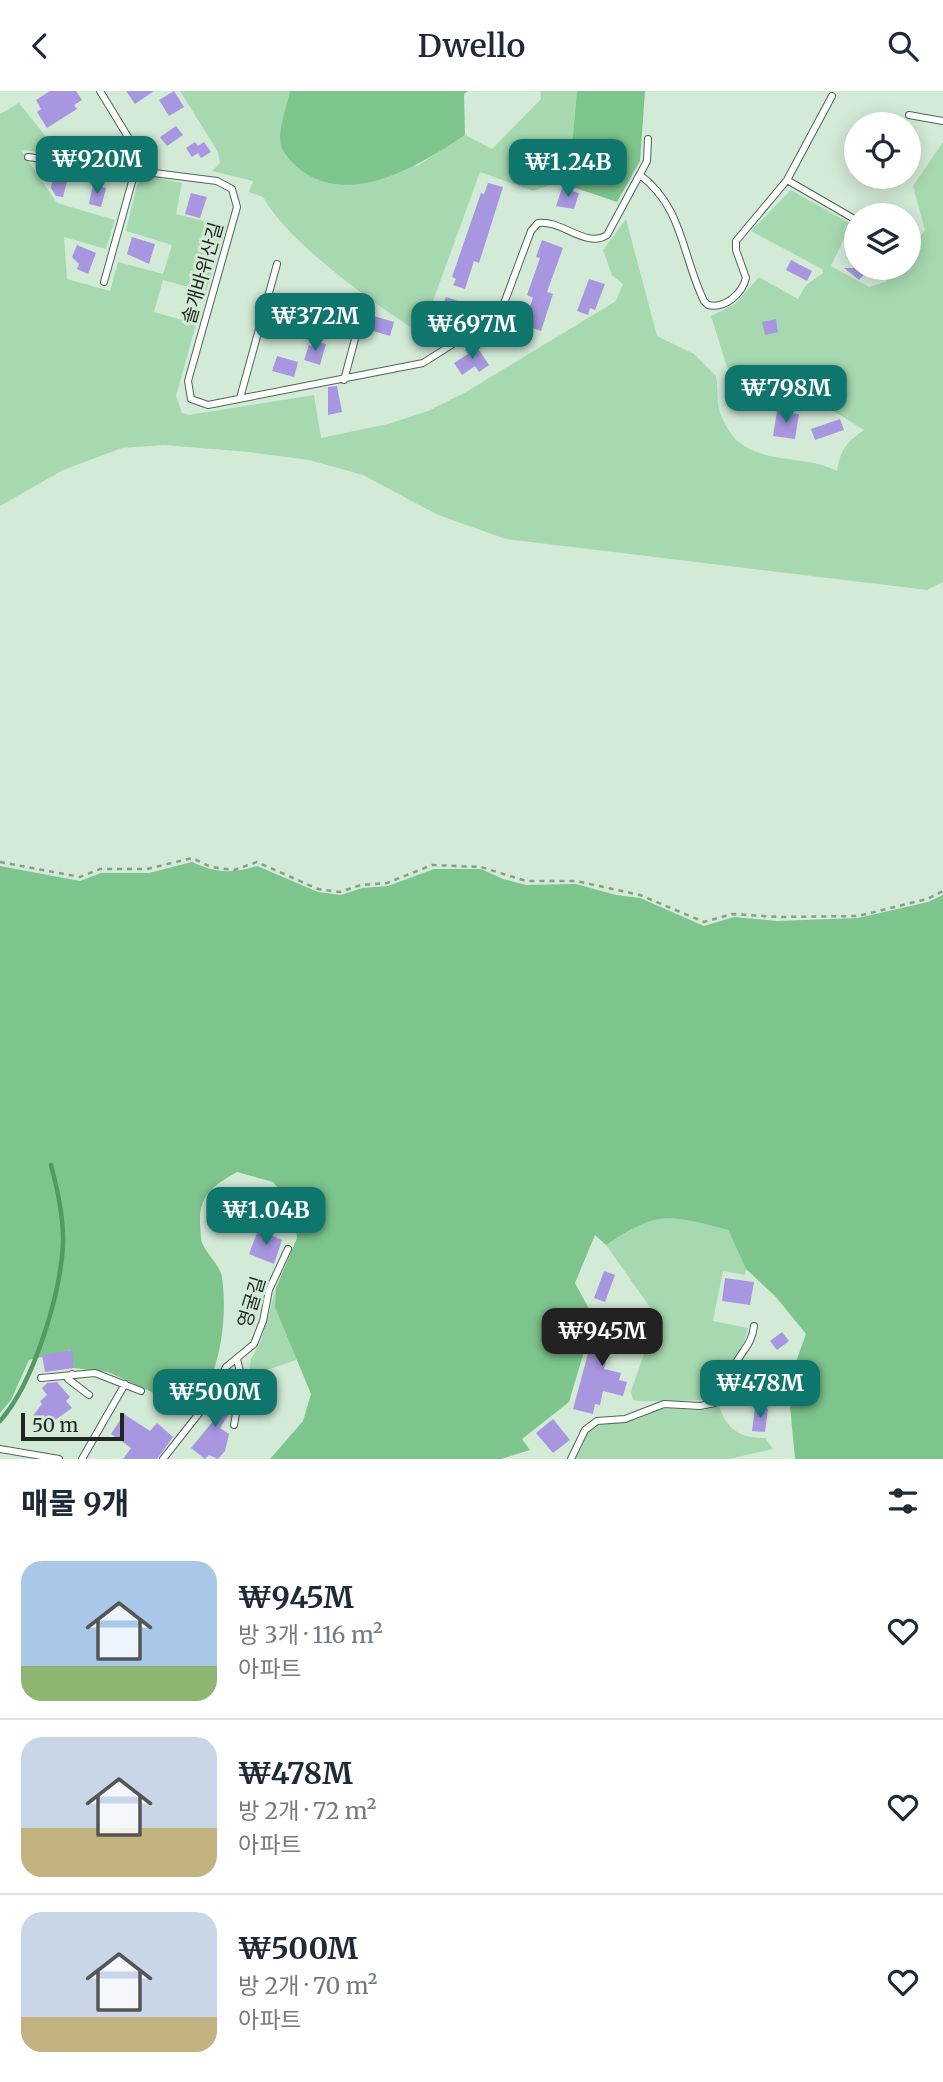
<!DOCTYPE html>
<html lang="ko">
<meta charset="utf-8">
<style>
:root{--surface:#fff;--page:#f2f2f3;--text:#1f2937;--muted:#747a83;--line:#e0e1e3;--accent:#0f766e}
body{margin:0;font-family:Merriweather,"Noto Sans KR",serif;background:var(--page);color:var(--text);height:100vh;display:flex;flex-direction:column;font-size:26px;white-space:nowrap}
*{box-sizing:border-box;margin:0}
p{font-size:23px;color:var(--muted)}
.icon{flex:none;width:38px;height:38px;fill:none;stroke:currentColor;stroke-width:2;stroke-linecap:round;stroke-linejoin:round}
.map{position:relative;height:1368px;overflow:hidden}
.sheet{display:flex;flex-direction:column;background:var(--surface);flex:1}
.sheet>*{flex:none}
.controls{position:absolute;left:844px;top:21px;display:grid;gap:14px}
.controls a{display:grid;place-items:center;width:77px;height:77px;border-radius:50%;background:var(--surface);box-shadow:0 4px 18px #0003;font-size:35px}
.scale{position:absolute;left:21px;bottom:18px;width:103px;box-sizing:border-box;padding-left:7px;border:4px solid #1e261f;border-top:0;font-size:19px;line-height:24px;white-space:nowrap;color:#1e261f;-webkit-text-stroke:5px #d3ead7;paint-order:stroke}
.price{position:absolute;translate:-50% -60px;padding:0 16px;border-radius:14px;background:var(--accent);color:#fff;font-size:23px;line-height:46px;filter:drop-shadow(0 2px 4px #0008)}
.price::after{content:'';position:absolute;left:50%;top:42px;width:21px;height:16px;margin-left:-10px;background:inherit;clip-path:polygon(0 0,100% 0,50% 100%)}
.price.selected{background:#222;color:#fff}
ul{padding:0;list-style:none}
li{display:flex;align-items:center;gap:21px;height:175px;padding:0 21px}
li+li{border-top:2px solid var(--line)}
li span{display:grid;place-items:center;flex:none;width:196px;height:140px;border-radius:21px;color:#555}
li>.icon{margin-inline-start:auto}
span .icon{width:84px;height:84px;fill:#fffc;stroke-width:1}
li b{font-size:30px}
h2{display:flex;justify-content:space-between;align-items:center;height:84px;padding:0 21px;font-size:30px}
header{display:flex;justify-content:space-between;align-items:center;height:91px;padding:0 21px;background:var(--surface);font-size:32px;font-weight:600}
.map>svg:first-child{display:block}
.green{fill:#a7d9b0}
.forest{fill:#7dc48d}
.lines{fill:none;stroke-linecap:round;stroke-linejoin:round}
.stream{stroke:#539964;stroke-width:4.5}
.building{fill:#a897e0}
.service-casing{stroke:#506454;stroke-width:8}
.path{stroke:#8b9c8e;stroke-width:2.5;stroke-dasharray:5 5;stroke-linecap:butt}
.service{stroke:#fff;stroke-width:6}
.labels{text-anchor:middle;stroke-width:6;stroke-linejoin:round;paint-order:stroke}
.street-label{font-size:19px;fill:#1e261f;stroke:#d3ead7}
</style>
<header><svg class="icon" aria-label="back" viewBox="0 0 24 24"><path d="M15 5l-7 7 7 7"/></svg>Dwello<svg class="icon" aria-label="search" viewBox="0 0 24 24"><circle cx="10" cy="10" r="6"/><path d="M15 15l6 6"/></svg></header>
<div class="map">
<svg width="943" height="1368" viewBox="0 0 943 1368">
<rect width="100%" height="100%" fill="#d3ead7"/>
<!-- green -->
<path class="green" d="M 180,0 L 290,0 L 280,50 L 417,75 L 465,44 L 492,58 L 541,8 L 540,0 L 577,0 L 572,55 L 558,91 L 533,100 L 480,81 L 421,243 C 374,212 290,154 263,106 L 249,101 L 253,90 L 212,80 L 220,72 L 218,61 Z
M 19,12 L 60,63 L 21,59 L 57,112 L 115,129 L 106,158 L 64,146 L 67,188 L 110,200 L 118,171 L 163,183 L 172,154 L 126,140 L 137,94 L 149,85 L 182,92 L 176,123 L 224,135 L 206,201 L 163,189 L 154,221 L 196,233 L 176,305 L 182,322 L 189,324 L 314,304 L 321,347 L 388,333 L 428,320 L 466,301 L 616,210 L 623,193 L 612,184 L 603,159 L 626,128 L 657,245 L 694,263 L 716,285 C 718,296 717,308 719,318 C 720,325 725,332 728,338 C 752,377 802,361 837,380 C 840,359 847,351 864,339 L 829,317 L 767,309 L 742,293 L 727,276 L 711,225 L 735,213 L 759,186 L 798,208 L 806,194 L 823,182 L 822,178 L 751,140 L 791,99 L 851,133 L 831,175 L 869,196 L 885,191 L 900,177 L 908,177 L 908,161 L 925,139 L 913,95 L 943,51 L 943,491 L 927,499 L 506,448 L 438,424 L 363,384 L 309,369 L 249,361 L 164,354 L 122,357 L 63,379 L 0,415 L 0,23 Z
M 674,1125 L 728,1139 L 746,1178 L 745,1184 L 723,1180 L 713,1230 L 748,1237 C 743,1261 725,1293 707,1309 C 693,1309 641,1312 633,1309 L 631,1300 L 657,1226 L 606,1154 L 638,1132 Z
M 276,1197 L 275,1216 L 299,1268 L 255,1283 L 248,1289 L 251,1268 L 261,1250 Z
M 719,1315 C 727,1339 740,1347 765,1347 L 773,1358 L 729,1368 L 574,1368 L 586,1341 L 599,1333 L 635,1329 L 662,1317 L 704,1319 Z"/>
<!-- forest -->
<path class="forest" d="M 290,0 L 468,0 L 464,3 L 465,44 C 420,74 347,120 296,75 C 289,68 280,59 280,48 C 280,33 287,15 290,0 Z
M 577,0 L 645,0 L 640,70 L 617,111 L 558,91 L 572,55 Z
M 192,771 C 216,782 232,783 257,775 L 318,801 L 341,804 L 362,797 L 388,795 L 434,778 L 481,778 L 503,788 L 526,794 L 576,793 L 616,804 L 640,807 L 704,835 L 734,826 L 777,830 L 858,827 L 928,811 L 943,804 L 943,1368 L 795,1368 L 788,1293 L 806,1243 L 776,1206 L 746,1178 L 728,1139 C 669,1124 659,1118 606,1154 L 595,1144 L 575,1192 L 594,1227 L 569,1311 L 522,1348 L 530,1359 L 501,1368 L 270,1368 L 303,1330 L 311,1303 L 275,1216 L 276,1197 L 297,1147 L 293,1114 L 273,1091 L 237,1081 C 213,1095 199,1103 200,1133 C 201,1140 200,1148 203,1154 C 208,1164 220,1175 222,1186 C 228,1230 220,1284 193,1320 L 108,1281 L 74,1277 L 71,1259 L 29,1269 L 11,1309 L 0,1322 L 0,775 L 80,790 L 101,782 L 149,782 Z"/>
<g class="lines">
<!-- stream -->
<path class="stream" d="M 0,1330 C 34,1292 60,1204 63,1154 C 64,1127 58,1100 51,1074"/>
</g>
<!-- building -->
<path class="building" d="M 50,0 L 76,0 L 82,9 L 74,14 L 77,18 L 47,37 L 37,21 L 41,18 L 36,9 Z
M 126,0 L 154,0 L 135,13 Z
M 174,0 L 184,16 L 169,25 L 159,9 Z
M 176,35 L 183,44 L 167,55 L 160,46 Z
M 195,51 L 198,55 L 204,51 L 211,61 L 201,67 L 198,62 L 192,66 L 186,57 Z
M 53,88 L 67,90 L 63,106 L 56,105 L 51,97 Z
M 488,92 L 503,96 L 479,172 L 474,170 L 465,198 L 453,194 L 456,188 L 452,186 L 481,102 L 484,103 Z
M 93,94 L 106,97 L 101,116 L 89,113 Z
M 562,97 L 579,102 L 574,118 L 556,115 Z
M 191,102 L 207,106 L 200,127 L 185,123 Z
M 132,146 L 155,153 L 149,173 L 127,163 Z
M 542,149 L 563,157 L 547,201 L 553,203 L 541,240 L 523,234 L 533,207 L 527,204 L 540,167 L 536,166 Z
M 77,154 L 96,162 L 88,183 L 77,178 L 79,173 L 72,166 Z
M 791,169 L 812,180 L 807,190 L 786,179 Z
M 844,177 L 870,177 L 859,189 Z
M 589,188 L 605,193 L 595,219 L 590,217 L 588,224 L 577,220 Z
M 446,206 L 458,210 L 448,231 L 438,227 Z
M 374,225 L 394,231 L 390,245 L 370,239 Z
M 776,228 L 778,241 L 765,244 L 762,231 Z
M 515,238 L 521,248 L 508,256 L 502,247 Z
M 314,250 L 326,253 L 320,274 L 304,269 L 309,254 L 312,255 Z
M 475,253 L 489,274 L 479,281 L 475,275 L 462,284 L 454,272 L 468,263 L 465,259 Z
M 277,265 L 298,271 L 294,286 L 272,280 Z
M 337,295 L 342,321 L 328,324 L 328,296 Z
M 777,320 L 799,323 L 795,348 L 773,345 Z
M 840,328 L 844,339 L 815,349 L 811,338 Z
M 258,1139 L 282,1149 L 274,1173 L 249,1163 Z
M 604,1180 L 615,1184 L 605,1211 L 594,1207 Z
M 725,1187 L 754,1191 L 750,1214 L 722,1210 Z
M 596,1233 L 639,1244 L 635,1261 L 610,1254 L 604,1278 L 621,1282 L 619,1289 L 627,1291 L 623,1305 L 603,1300 L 600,1314 L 595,1313 L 593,1323 L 573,1318 Z
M 782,1241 L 789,1250 L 777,1259 L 770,1250 Z
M 72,1259 L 74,1277 L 45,1281 L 42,1264 Z
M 57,1291 L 70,1306 L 66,1310 L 72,1317 L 42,1338 L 32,1326 L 42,1313 L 40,1310 L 47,1304 L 42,1297 L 47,1292 Z
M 220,1300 L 233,1308 L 231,1320 L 220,1337 L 229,1343 L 225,1360 L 218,1368 L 209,1364 L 205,1368 L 191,1357 L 214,1329 L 205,1323 Z
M 755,1317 L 768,1318 L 765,1341 L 752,1340 Z
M 124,1323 L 150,1340 L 157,1332 L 173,1346 L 157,1368 L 123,1368 L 131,1357 L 111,1343 Z
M 553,1328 L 570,1349 L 553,1362 L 536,1342 Z"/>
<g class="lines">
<defs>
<path id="service" d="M 100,0 L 150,82
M 909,24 L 943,30
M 28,66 L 217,90 L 232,98 L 237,116 L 188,290 L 191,308 L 208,314 L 423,272 L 500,223 L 531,140 L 538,132 C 561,128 586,158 607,144 L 647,70 L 648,48
M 640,84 C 683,116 682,165 704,210 L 708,214 C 725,218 742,203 746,187 L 736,159 L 736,150 L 787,89 L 832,5
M 787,89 L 856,129
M 104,191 L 135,80
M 344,289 L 359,233
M 240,307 L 277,173
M 72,1283 L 68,1288 L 89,1304
M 41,1287 L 95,1282 L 141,1300
M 234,1334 L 242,1289 L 237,1268
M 0,1358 L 59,1368
M 82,1368 L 125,1293
M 163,1368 L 208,1311 L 226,1276 L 254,1253 L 263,1230 L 269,1199 L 288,1158
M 571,1368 L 585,1339 L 597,1330 L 625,1328 L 664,1313 L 700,1315 L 715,1312 C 726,1302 727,1289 734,1276 C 741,1260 752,1254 754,1235"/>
</defs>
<!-- service casing -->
<use href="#service" class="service-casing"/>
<!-- path -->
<path class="path" d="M 0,771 L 80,786 L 100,778 L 147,778 L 192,767 L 211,776 L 234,779 L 257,771 L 318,798 L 340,801 L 361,794 L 387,792 L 432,774 L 481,776 L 526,790 L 576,790 L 640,804 L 704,831 L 732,823 L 779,826 L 858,825 L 927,808 L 943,800"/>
<!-- service -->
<use href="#service" class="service"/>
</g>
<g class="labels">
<!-- street labels -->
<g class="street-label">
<text transform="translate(202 182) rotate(-74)" y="7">솔개바위산길</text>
<text transform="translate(251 1211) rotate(-73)" y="7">영굴길</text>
</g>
</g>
</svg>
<div class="controls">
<a><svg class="icon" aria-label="locate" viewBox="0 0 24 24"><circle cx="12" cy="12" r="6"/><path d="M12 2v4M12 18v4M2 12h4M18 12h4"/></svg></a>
<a><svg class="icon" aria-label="layers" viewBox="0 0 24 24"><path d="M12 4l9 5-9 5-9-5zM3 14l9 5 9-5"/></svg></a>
</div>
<div class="scale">50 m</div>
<b class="price" style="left:97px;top:105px">₩920M</b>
<b class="price" style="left:568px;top:108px">₩1.24B</b>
<b class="price" style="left:315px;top:262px">₩372M</b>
<b class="price" style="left:472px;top:270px">₩697M</b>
<b class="price" style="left:786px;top:334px">₩798M</b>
<b class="price" style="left:266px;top:1156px">₩1.04B</b>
<b class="price selected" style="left:602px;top:1277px">₩945M</b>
<b class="price" style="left:760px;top:1329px">₩478M</b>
<b class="price" style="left:215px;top:1338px">₩500M</b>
</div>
<section class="sheet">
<h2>매물 9개<svg class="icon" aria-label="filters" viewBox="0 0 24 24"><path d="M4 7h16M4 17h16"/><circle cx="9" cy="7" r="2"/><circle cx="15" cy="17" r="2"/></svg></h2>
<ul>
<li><span style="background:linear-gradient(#a9c7e8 75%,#8fb573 0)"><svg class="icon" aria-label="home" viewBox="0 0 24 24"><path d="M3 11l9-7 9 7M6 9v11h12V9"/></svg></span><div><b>₩945M</b><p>방 3개 · 116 m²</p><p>아파트</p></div><svg class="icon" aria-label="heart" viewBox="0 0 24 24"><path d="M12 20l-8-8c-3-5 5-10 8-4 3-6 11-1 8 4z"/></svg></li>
<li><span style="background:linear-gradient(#c9d6e8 65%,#c2b280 0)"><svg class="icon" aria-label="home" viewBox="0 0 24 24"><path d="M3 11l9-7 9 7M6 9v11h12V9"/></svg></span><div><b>₩478M</b><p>방 2개 · 72 m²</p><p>아파트</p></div><svg class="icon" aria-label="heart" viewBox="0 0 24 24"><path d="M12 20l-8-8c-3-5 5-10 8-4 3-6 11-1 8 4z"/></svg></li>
<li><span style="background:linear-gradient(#c9d6e8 75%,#c2b280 0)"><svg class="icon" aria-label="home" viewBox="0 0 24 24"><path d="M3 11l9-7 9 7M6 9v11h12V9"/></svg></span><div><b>₩500M</b><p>방 2개 · 70 m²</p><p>아파트</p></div><svg class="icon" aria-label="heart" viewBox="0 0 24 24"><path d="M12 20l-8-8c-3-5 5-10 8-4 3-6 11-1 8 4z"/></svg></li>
</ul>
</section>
